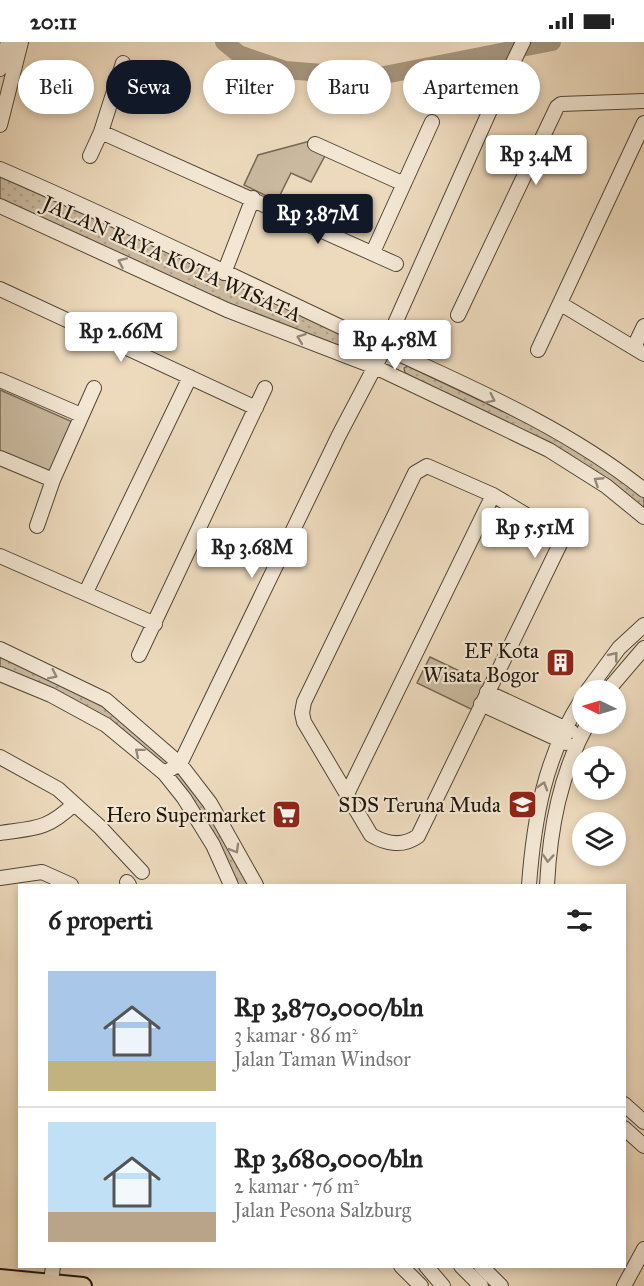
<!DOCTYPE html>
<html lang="id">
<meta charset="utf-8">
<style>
:root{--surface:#fff;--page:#f6f6f6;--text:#222;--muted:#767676;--line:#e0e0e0;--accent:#111827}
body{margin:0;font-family:"IM FELL Great Primer",serif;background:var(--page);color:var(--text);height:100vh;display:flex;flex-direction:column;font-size:22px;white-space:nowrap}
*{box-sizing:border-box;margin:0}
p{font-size:20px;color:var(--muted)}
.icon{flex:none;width:33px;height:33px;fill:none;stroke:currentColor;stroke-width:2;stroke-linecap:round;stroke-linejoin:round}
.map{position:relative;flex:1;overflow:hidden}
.side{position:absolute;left:18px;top:842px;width:608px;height:384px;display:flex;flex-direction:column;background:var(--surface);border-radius:0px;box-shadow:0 3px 9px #0003}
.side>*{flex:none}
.guide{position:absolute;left:18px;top:18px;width:609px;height:54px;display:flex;gap:12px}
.needle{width:39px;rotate:275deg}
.fabs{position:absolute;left:572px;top:638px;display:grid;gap:12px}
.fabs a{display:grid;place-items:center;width:54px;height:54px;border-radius:50%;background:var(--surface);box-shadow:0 3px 9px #0003;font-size:30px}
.price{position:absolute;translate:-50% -51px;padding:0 14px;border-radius:6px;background:#fff;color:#222;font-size:20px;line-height:39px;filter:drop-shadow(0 2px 3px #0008)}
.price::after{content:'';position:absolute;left:50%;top:36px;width:18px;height:14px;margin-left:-9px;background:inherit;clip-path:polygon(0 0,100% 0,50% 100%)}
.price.current{background:var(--accent);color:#fff}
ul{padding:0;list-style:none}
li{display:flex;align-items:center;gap:18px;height:150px;padding:0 30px}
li+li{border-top:2px solid var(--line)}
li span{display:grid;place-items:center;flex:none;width:168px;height:120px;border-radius:0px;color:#555}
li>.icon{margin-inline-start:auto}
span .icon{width:72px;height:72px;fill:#fffc;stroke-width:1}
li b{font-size:26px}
h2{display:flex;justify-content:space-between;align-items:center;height:72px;padding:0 30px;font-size:26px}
.chip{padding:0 21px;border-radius:27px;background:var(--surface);box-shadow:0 3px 9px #0003;font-size:21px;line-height:54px}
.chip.current{background:var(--accent);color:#fff}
.status{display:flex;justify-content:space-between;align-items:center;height:42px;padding:0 30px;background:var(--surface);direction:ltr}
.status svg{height:16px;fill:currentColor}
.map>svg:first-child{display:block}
.grass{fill:url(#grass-dots);stroke:#746856;stroke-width:1.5}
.green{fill:#cab99f;stroke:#746856;stroke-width:1.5}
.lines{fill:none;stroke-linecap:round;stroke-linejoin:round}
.river{stroke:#a79781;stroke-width:18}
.minor-casing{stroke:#524738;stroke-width:16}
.major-casing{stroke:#1f160c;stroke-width:20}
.minor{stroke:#f3e7d4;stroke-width:14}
.major{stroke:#eddabd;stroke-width:16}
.oneway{stroke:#94897a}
.labels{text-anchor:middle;stroke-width:4.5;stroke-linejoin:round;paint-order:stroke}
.street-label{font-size:21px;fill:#1f160c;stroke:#f3e7d4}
.poi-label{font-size:21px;fill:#1f160c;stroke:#f3e7d4;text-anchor:end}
</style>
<div class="status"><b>20:11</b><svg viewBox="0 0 49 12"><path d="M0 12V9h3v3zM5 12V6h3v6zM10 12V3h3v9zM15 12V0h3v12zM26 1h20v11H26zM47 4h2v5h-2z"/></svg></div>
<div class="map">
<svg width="644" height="1244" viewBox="0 0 644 1244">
<defs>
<pattern id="grass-dots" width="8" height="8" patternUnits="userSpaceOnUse" patternTransform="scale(1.5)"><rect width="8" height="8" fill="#cab99f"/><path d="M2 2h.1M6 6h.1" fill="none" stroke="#ad9e88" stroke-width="1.8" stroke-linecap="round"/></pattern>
</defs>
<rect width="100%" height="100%" fill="#eddabd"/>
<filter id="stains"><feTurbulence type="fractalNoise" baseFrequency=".00333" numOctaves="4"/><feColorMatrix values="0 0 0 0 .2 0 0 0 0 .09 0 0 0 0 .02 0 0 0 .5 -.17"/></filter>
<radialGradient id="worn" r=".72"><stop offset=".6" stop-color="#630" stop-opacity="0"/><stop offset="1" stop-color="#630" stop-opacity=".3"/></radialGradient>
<!-- grass -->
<path class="grass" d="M 0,127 L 385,306 L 375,325 L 0,164 Z
M 408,324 L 555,394 L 615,431 L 644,455 L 644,470 L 611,440 L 551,401 L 458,359 L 405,331 L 404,326 Z
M 0,607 L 106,658 L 180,722 L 256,843 L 231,843 L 184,756 L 106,683 L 0,632 Z"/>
<!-- green -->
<path class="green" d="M 310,99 L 328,108 L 311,140 L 291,131 L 277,159 L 244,143 L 258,113 Z
M 0,348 L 75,381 L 80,387 L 80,394 L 62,434 L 58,435 L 0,411 Z
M 430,615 L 487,642 L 475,669 L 417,641 Z"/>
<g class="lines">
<!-- river -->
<path class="river" d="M 224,0 L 239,12 L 285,28 L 374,35 L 552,0"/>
<defs>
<path id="minor" d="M 0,27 L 8,0
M 0,83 L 21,0
M 101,90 L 396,222
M 315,102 L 404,142
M 90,114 L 101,90 L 123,21
M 0,127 C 121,179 239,237 358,293 C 455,339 559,380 644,448
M 0,164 L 227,268 L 375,325 L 470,370 L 549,408 L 606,444 L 644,475
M 373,210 L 432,80
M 224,231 L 253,156
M 0,247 L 256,366
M 561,262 L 644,312
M 458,273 L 557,65 L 561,62 L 644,59
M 634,305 L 644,284
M 538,308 L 644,81
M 0,338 L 81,373
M 0,416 L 53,438
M 427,424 L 493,453 L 553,489 L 558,494 L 560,502 L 418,794 C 403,805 386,802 371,793 L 304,680 L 302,671 L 304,660 L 415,431 Z
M 37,484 L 53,438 L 94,346
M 0,514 L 155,582
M 86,550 L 190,335
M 0,607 L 106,658 L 180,722 L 210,761 L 256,843
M 139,613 L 265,346
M 0,632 L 51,653 L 106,683 L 164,731 L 184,756 L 213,803 L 231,843
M 588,648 L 619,606 L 644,583
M 608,648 L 644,606
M 487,650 L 571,689
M 481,662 L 566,701
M 0,715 L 58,747 L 100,785 L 142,830
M 164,731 L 180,722 L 339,393 L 380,315 L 491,66 L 523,0
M 347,752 L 493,453
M 0,791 C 35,786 47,788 74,762
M 0,836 L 42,830 L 71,843
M 127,840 L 129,843
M 529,843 C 534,776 545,714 582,657
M 547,843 C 550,786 560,732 588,681
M 624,1062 L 644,1080
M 624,1086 L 644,1104
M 401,1224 L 421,1244
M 426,1224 L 443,1244
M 461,1224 L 481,1244
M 481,1224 L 501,1244
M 51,1240 L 53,1224
M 624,1244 L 644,1207"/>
<path id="major" d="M 0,1236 L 83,1244"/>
</defs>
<!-- minor casing -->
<use href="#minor" class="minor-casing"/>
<!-- major casing -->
<use href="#major" class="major-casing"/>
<!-- minor -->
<use href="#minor" class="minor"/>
<!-- major -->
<use href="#major" class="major"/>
</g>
<!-- one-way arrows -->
<defs><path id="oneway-chevron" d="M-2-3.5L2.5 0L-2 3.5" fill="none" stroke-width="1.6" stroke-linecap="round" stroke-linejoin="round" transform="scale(1.5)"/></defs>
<g class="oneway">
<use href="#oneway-chevron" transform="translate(122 220) rotate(-156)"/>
<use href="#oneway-chevron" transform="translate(301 296) rotate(-159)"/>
<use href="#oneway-chevron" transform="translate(491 357) rotate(26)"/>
<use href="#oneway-chevron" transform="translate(598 439) rotate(-147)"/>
<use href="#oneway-chevron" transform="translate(614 614) rotate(-51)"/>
<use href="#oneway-chevron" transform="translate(53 633) rotate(26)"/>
<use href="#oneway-chevron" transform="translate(139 710) rotate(-140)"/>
<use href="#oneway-chevron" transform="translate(543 744) rotate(-73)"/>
<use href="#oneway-chevron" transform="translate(235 807) rotate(60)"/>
<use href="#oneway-chevron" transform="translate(548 816) rotate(94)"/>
</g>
<!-- icons -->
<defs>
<symbol id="building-square" viewBox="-11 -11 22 22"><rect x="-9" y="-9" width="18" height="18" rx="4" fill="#8f2418" stroke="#f3e7d4"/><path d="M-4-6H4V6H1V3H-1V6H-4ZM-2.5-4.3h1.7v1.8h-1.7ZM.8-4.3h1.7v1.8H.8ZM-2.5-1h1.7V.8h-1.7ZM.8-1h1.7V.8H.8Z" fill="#fff"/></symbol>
<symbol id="school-square" viewBox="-11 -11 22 22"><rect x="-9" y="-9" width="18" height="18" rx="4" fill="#8f2418" stroke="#f3e7d4"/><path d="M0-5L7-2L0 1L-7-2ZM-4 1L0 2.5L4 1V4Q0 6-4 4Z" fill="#fff"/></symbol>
<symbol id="supermarket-square" viewBox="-11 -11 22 22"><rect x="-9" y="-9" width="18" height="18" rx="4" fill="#8f2418" stroke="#f3e7d4"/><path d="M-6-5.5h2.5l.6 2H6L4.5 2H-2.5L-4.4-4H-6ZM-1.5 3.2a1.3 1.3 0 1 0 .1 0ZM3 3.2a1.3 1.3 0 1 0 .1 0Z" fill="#fff"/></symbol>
</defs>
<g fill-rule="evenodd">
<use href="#building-square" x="544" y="604" width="33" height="33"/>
<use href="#school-square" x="506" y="746" width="33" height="33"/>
<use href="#supermarket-square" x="270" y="756" width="33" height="33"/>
</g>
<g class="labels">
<!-- street labels -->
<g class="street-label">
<text transform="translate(172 217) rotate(24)" y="7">JALAN RAYA KOTA WISATA</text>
</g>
<!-- poi labels -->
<g class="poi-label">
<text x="539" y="616">EF Kota<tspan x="539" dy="24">Wisata Bogor</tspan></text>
<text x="501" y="770">SDS Teruna Muda</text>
<text x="266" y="780">Hero Supermarket</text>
</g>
</g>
<rect width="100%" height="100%" filter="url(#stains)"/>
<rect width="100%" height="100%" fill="url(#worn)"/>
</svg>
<div class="fabs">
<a><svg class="needle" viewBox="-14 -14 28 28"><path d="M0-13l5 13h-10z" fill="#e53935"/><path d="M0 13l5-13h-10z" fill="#767676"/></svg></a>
<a><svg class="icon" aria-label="locate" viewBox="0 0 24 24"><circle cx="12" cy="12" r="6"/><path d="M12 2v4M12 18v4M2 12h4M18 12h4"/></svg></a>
<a><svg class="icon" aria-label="layers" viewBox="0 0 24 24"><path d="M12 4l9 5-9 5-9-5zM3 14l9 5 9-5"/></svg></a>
</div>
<b class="price" style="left:536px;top:144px">Rp 3.4M</b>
<b class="price current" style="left:318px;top:203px">Rp 3.87M</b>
<b class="price" style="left:121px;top:321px">Rp 2.66M</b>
<b class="price" style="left:395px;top:329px">Rp 4.58M</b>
<b class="price" style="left:535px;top:517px">Rp 5.51M</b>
<b class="price" style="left:252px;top:537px">Rp 3.68M</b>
<div class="guide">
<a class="chip">Beli</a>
<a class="chip current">Sewa</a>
<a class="chip">Filter</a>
<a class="chip">Baru</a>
<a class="chip">Apartemen</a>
</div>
<section class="side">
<h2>6 properti<svg class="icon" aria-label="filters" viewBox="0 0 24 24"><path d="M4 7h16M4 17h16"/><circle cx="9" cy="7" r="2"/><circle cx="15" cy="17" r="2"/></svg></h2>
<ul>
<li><span style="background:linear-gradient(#a9c7e8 75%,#c2b280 0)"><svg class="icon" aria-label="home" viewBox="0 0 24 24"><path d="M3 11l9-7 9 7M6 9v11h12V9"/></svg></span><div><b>Rp 3,870,000/bln</b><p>3 kamar · 86 m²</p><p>Jalan Taman Windsor</p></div></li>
<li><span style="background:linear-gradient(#bfe0f5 75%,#b9a48a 0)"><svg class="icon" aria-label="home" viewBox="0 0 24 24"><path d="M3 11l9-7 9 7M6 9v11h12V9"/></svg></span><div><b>Rp 3,680,000/bln</b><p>2 kamar · 76 m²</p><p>Jalan Pesona Salzburg</p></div></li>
</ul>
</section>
</div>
